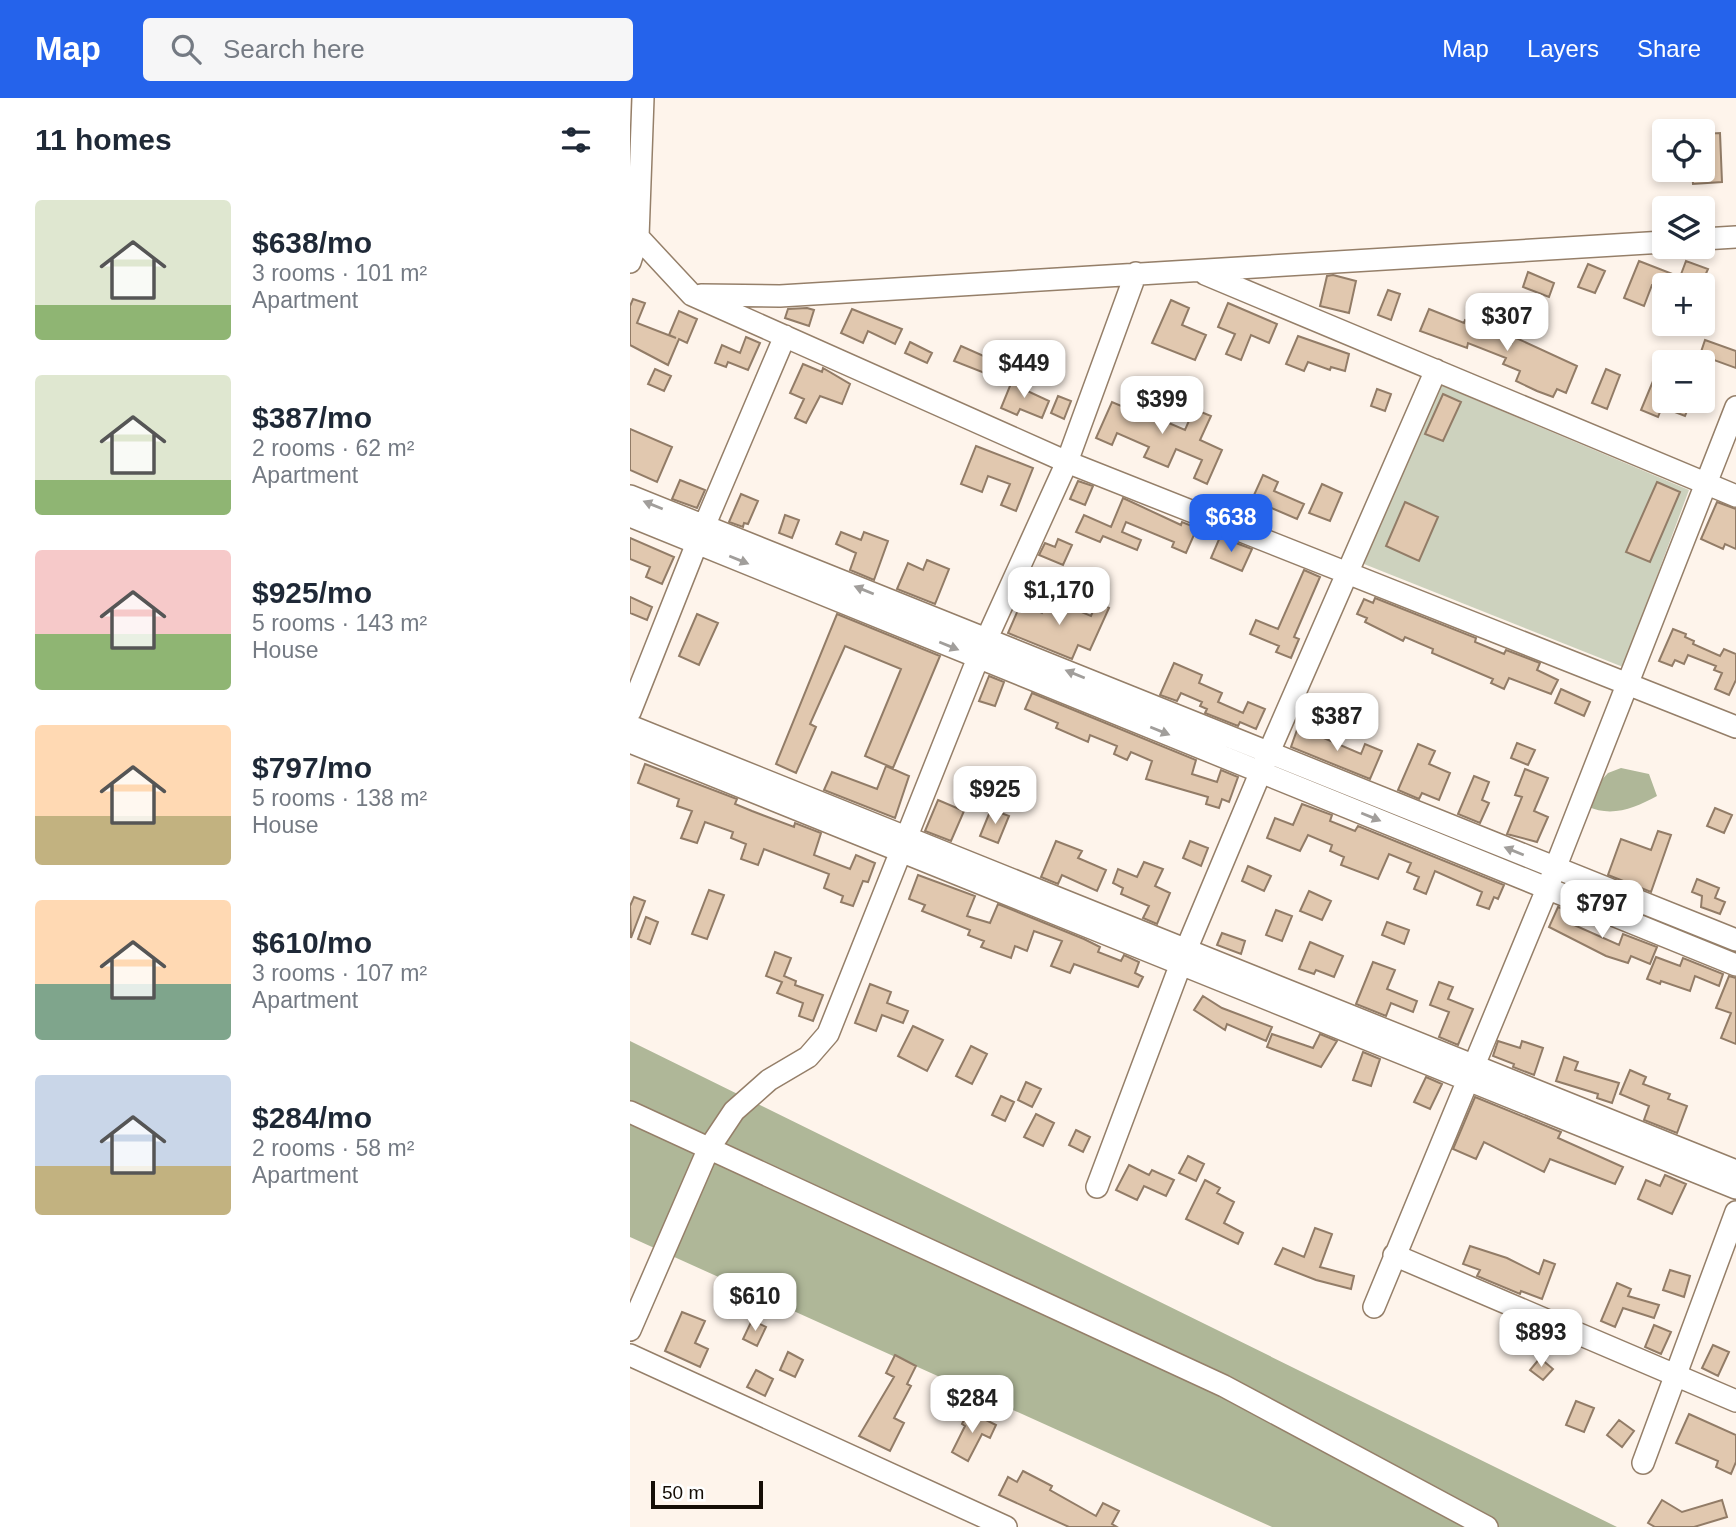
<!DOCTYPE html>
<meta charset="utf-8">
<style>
:root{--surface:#fff;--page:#f6f6f7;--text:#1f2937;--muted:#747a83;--accent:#2563eb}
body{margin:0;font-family:Helvetica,sans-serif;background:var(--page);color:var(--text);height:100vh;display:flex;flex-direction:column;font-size:26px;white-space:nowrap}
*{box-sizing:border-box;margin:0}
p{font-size:23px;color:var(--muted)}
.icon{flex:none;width:38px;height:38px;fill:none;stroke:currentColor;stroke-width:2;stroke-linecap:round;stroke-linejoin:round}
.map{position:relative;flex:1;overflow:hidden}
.sheet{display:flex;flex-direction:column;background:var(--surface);width:630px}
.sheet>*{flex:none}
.fabs{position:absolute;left:1022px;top:21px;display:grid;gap:14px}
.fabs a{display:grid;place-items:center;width:63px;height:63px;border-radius:7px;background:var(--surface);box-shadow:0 4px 10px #0003;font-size:35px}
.scale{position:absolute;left:21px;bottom:18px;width:112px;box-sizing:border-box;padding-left:7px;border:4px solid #150d05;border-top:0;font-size:19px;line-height:24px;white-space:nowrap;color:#150d05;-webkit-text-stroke:5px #fff;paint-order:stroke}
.price{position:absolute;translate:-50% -60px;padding:0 16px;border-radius:14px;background:#fff;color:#222;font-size:23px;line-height:46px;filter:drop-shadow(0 2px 4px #0008)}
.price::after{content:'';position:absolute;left:50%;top:42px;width:21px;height:16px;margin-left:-10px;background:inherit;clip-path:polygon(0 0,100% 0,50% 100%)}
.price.current{background:var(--accent);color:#fff}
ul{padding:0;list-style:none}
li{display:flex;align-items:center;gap:21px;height:175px;padding:0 35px}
li span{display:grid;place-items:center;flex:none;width:196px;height:140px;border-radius:7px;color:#555}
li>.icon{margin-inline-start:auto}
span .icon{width:84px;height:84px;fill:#fffc;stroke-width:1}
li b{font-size:30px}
h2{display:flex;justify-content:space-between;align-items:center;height:84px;padding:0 35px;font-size:30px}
header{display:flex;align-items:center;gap:42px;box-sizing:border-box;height:98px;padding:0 35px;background:var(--accent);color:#fff}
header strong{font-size:33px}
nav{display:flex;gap:38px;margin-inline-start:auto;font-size:24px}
.search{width:490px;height:63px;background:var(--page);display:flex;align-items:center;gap:18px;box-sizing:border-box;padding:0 24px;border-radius:7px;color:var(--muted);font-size:26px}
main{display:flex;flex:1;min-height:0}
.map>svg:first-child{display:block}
.green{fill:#cdd2be}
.forest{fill:#afb798}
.building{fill:#e1c8af;stroke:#927c67;stroke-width:2}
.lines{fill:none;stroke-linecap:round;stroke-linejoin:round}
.minor-casing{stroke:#957f69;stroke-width:24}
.minor{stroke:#fff;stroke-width:21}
.oneway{fill:#a19e9b}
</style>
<header>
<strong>Map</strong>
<div class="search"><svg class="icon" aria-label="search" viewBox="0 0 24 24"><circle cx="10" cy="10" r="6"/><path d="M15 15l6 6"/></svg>Search here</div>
<nav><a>Map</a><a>Layers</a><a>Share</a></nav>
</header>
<main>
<section class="sheet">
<h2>11 homes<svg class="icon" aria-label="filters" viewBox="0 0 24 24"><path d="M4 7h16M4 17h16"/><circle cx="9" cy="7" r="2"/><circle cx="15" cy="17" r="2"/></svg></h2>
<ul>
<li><span style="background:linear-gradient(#dfe7d0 75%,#8fb573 0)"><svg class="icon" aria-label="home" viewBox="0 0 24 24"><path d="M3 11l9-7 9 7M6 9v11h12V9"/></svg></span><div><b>$638/mo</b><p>3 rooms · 101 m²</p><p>Apartment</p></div></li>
<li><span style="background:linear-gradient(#dfe7d0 75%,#8fb573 0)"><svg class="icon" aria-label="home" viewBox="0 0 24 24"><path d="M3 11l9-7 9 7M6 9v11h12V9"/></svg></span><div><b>$387/mo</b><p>2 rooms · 62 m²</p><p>Apartment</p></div></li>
<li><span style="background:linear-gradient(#f6c9c9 60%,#8fb573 0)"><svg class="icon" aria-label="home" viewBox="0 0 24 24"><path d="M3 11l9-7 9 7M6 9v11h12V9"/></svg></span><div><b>$925/mo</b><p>5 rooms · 143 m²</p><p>House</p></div></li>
<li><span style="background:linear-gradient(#ffd9b3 65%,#c2b280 0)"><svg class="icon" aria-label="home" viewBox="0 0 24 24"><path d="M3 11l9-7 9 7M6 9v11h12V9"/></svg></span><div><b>$797/mo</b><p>5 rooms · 138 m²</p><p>House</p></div></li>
<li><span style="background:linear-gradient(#ffd9b3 60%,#7fa58c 0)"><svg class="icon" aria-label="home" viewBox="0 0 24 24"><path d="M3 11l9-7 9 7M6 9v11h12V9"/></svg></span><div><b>$610/mo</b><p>3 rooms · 107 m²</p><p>Apartment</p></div></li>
<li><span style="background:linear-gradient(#c9d6e8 65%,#c2b280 0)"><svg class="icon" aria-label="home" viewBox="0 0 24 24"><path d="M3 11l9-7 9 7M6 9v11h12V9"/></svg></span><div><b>$284/mo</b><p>2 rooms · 58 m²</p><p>Apartment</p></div></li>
</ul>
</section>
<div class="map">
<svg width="1106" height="1429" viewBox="0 0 1106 1429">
<rect width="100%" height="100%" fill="#fef4eb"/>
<!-- green -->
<path class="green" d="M 808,286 L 1059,392 L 993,569 L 734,466 Z"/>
<!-- forest -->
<path class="forest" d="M 991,670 L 1019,676 L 1027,698 C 1005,710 981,720 957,708 L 958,697 L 978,675 Z
M 0,943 L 987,1429 L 642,1429 L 0,1139 Z"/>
<!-- building -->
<path class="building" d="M 1090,35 L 1092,84 L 1063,86 L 1062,72 L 1073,72 L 1073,36 Z
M 1009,163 L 1050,179 L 1056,163 L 1078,171 L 1071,187 L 1022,187 L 1014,208 L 994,200 Z
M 958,166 L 975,173 L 965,195 L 948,189 Z
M 898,174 L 924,185 L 919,199 L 893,189 Z
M 703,177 L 726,183 L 719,215 L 690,208 L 697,178 Z
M 758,192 L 770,196 L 761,222 L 748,217 Z
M 3,201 L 15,205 L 7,225 L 46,240 L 39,237 L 49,213 L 67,221 L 57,245 L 49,241 L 38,267 L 0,247 L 0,208 Z
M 541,202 L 559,210 L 552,227 L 576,237 L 565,262 L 522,245 Z
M 598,205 L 647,226 L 639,245 L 621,237 L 611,262 L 596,256 L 605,236 L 588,229 Z
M 177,210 L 184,212 L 179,228 L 155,220 L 158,211 Z
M 222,211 L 272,231 L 265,246 L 238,233 L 233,245 L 211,235 Z
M 799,211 L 834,225 L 835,222 L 846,227 L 845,230 L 882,245 L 884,239 L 947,268 L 936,295 L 927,291 L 923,299 L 907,293 L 886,283 L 890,273 L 873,266 L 876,260 L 838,245 L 837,250 L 790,233 Z
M 668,238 L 719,256 L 715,273 L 701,269 L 700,272 L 678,264 L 674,273 L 656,266 Z
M 116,239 L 130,245 L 118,272 L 98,264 L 96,269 L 85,265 L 92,247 L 110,255 Z
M 1075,242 L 1106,253 L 1106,270 L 1070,257 Z
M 280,244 L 302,255 L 297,265 L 275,255 Z
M 331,248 L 358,260 L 361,254 L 383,264 L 375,283 L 324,263 Z
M 173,266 L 192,274 L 193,270 L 220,286 L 212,306 L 190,298 L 176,325 L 165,320 L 174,301 L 160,295 Z
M 25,271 L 41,278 L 34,293 L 18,286 Z
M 976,271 L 990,277 L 977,311 L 962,305 Z
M 384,278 L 396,283 L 393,291 L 419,303 L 412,320 L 390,311 L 387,317 L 371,310 Z
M 1023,283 L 1034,287 L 1034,303 L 1061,303 L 1055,318 L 1032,309 L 1028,319 L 1011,312 Z
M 747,291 L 761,296 L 755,313 L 741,308 Z
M 813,296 L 831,304 L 813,343 L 795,336 Z
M 428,298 L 441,303 L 434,321 L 421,315 Z
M 508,301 L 525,308 L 520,317 L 555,332 L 564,311 L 581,318 L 570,342 L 592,352 L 577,386 L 564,380 L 572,362 L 546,351 L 538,369 L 514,359 L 519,349 L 487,335 L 482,347 L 466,340 L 482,304 L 503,313 Z
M 0,331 L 42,349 L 27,384 L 0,372 Z
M 346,348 L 403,370 L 386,413 L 371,407 L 380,386 L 358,378 L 352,394 L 331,386 Z
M 633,377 L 648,384 L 644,393 L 674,406 L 667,421 L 637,408 L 635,413 L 620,406 Z
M 50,382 L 75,392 L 67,410 L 42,401 Z
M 448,383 L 463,388 L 455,407 L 440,401 Z
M 1027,384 L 1050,394 L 1020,464 L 996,454 Z
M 692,386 L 712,395 L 700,423 L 679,415 Z
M 111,396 L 128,403 L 118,426 L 114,425 L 113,429 L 99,424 Z
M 493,400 L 551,427 L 552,424 L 567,430 L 556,455 L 542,449 L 544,444 L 496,424 L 492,434 L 511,442 L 507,452 L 473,438 L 470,444 L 446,434 L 454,417 L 481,429 Z
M 775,404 L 808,419 L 789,463 L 756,448 Z
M 1087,404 L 1106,411 L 1106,451 L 1095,446 L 1093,451 L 1071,441 Z
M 155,417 L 169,422 L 162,440 L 149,435 Z
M 211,434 L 231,442 L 234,434 L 258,443 L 244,482 L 220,472 L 226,455 L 206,446 Z
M 590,439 L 622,451 L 612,473 L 581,460 Z
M 0,440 L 44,459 L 32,486 L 16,479 L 20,469 L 0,461 Z
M 428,441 L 442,447 L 433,467 L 409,457 L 415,445 L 425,449 Z
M 297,462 L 319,471 L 305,506 L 267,491 L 278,465 L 293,472 Z
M 674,472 L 690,479 L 664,539 L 669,541 L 661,560 L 646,554 L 649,548 L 620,536 L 626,522 L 648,531 Z
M 0,499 L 22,509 L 17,522 L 0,515 Z
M 418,500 L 461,518 L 467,504 L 479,510 L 460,552 L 448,547 L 442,561 L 378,535 L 391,505 L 412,515 Z
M 745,500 L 846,540 L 845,544 L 874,556 L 876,552 L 910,565 L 907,572 L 928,582 L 921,596 L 879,580 L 874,591 L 861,585 L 863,581 L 802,555 L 803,551 L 775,539 L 773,543 L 735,524 L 737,520 L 727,516 L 734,501 L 743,505 Z
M 67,516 L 88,525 L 69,567 L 49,558 Z
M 207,516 L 310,558 L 263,670 L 235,658 L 271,571 L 215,548 L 180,626 L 186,629 L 166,675 L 146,666 Z
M 1043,531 L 1056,536 L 1055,539 L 1064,543 L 1063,546 L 1090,558 L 1094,551 L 1106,556 L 1106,582 L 1099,597 L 1085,591 L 1092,575 L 1084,572 L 1086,568 L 1058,557 L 1054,566 L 1045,562 L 1042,568 L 1029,563 Z
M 544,565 L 572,577 L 569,585 L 592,595 L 588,604 L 613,615 L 618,604 L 635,611 L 626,631 L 610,624 L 608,628 L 575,615 L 577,611 L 570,608 L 572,604 L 551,595 L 547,603 L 530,597 Z
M 359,578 L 374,584 L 365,608 L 349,603 Z
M 931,591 L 960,604 L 954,618 L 925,605 Z
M 402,595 L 566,662 L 562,676 L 587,684 L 591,672 L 608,679 L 599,704 L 592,701 L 589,710 L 576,706 L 578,699 L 516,681 L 522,663 L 501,654 L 497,662 L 484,656 L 487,648 L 460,637 L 458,644 L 426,630 L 428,625 L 395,611 Z
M 668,629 L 731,656 L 735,646 L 752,653 L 740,681 L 661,649 Z
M 887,645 L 905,652 L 898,667 L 881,660 Z
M 788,646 L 805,653 L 799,666 L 820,675 L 809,702 L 792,695 L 789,701 L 768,692 Z
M 15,666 L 107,701 L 105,706 L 122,713 L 164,729 L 165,725 L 191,735 L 184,757 L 220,771 L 226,757 L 245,765 L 238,784 L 233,783 L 223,808 L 211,804 L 213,798 L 194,790 L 199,776 L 134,751 L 128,767 L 111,761 L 116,746 L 101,740 L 103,734 L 75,724 L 67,745 L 51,740 L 62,713 L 47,708 L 49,701 L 8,685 Z
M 256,668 L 279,678 L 265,720 L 194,692 L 202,674 L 247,691 Z
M 895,671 L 918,680 L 904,713 L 918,719 L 907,744 L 877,736 L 892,699 L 885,697 Z
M 844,678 L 859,684 L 852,702 L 859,705 L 850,725 L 828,716 Z
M 308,702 L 334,713 L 321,743 L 295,733 Z
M 672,706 L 702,717 L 700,723 L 725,733 L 728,728 L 874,787 L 868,801 L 864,799 L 859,811 L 847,807 L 852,794 L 805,773 L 796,796 L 784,791 L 789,779 L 777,774 L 781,765 L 759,756 L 748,781 L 711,767 L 714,759 L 700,753 L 702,747 L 678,737 L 670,753 L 637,740 L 645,720 L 663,727 Z
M 1085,710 L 1102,717 L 1094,735 L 1077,728 Z
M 361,711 L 379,718 L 368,745 L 350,738 Z
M 1028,733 L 1041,737 L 1021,794 L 978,777 L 991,741 L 1021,752 Z
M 426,743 L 452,753 L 448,760 L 476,772 L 467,793 L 432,777 L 428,786 L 411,779 Z
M 560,743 L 578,750 L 571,768 L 553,760 Z
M 514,764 L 533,771 L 525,788 L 540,795 L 527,826 L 513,820 L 519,808 L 491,796 L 493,790 L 483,785 L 488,771 L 507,779 Z
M 618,768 L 641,778 L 634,793 L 612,783 Z
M 288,777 L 345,798 L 337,818 L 360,825 L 368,806 L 454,841 L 470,849 L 468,854 L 491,863 L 494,857 L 509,864 L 505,875 L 513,879 L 508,889 L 444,866 L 440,875 L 421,868 L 432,843 L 404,833 L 397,853 L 385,848 L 381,860 L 351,849 L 354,843 L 338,837 L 340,832 L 292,813 L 295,807 L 279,801 Z
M 1067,781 L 1089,790 L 1085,800 L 1095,804 L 1090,816 L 1071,809 L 1072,798 L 1062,794 Z
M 79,792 L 94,797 L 77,841 L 62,836 Z
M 679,793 L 701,803 L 692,822 L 670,813 Z
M 4,799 L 15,803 L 1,840 L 0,808 Z
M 928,809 L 949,817 L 944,827 L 989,847 L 993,836 L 1027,849 L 1020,866 L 1001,858 L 998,865 L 976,858 L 919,829 Z
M 646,812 L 662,818 L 652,843 L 636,837 Z
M 16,819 L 28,824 L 20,846 L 8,841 Z
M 757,824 L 779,832 L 774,846 L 752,837 Z
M 592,835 L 615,843 L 611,856 L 587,847 Z
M 680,844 L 713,858 L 704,879 L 686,872 L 684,876 L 669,871 Z
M 145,854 L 161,860 L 154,878 L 166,883 L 165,887 L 193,897 L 183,923 L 169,918 L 173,905 L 147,895 L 152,884 L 136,878 Z
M 1026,859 L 1050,868 L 1053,860 L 1093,876 L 1089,888 L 1065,878 L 1060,893 L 1031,883 L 1030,886 L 1017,881 Z
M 743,864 L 765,872 L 757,891 L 787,903 L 783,914 L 761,905 L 756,918 L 726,906 Z
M 1099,878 L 1106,880 L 1106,946 L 1091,940 L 1101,915 L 1086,910 Z
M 809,884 L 823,889 L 818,901 L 843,911 L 828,947 L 809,939 L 819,914 L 800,907 Z
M 240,886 L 261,894 L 257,905 L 278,913 L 273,925 L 252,917 L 246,933 L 225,925 Z
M 573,898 L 592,910 L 642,929 L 636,943 L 597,926 L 595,932 L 564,912 Z
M 283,928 L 313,942 L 297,973 L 268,958 Z
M 642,936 L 683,950 L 690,936 L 707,943 L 691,969 L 637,949 Z
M 868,943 L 890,950 L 892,943 L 913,950 L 904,977 L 883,969 L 884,966 L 863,958 Z
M 341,948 L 357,956 L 342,986 L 326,978 Z
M 733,954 L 750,961 L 741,988 L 723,982 Z
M 934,959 L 948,964 L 945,972 L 989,985 L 982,1005 L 967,1000 L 968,996 L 926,983 Z
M 1000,972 L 1016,979 L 1013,986 L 1040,996 L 1038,1001 L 1057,1008 L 1047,1035 L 1014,1022 L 1019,1008 L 990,996 Z
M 796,979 L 812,986 L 800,1011 L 784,1004 Z
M 396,984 L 411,991 L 402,1009 L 388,1002 Z
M 371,998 L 384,1004 L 375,1023 L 362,1017 Z
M 845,999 L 931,1034 L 928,1040 L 993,1069 L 985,1086 L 920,1061 L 914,1074 L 854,1044 L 846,1061 L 823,1051 Z
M 406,1016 L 424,1025 L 413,1048 L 394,1039 Z
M 446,1032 L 460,1039 L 453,1054 L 439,1047 Z
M 558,1058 L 574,1066 L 566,1083 L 549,1075 Z
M 499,1067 L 519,1077 L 522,1072 L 544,1082 L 536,1098 L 514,1088 L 507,1102 L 486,1092 Z
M 1035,1077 L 1056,1086 L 1042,1116 L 1008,1101 L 1016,1082 L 1030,1088 Z
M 575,1082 L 590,1090 L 587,1095 L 604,1104 L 594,1125 L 613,1135 L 608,1146 L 556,1121 Z
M 685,1130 L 702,1136 L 690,1169 L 724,1178 L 721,1191 L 686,1182 L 645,1166 L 653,1150 L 674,1159 Z
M 840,1148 L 877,1160 L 909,1176 L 914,1162 L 925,1166 L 912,1201 L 891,1193 L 890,1196 L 847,1178 L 850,1172 L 833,1166 Z
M 1040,1172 L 1060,1178 L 1054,1199 L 1033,1192 Z
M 987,1185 L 1001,1191 L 998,1198 L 1029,1207 L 1024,1220 L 993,1210 L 985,1229 L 971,1223 Z
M 52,1214 L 75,1223 L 65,1245 L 78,1251 L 70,1269 L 35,1253 Z
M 122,1222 L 136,1229 L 127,1248 L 113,1241 Z
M 1024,1227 L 1041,1234 L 1031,1256 L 1015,1249 Z
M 1083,1247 L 1099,1254 L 1088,1278 L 1072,1270 Z
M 158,1254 L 173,1262 L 165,1279 L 150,1272 Z
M 265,1257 L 286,1268 L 277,1286 L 281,1288 L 264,1320 L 274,1325 L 260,1353 L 229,1338 L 264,1279 L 256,1275 Z
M 910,1260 L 923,1271 L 913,1282 L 900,1272 Z
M 126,1272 L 143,1281 L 135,1298 L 117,1289 Z
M 946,1303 L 964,1310 L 954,1334 L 936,1327 Z
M 338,1313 L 366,1327 L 360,1340 L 352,1336 L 338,1363 L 322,1354 L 335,1328 L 332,1326 Z
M 1059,1316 L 1106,1337 L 1106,1364 L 1101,1376 L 1086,1369 L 1088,1363 L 1046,1345 Z
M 989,1322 L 1004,1333 L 992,1349 L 977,1337 Z
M 393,1373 L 422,1388 L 420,1392 L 466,1418 L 473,1405 L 489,1413 L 482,1426 L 487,1429 L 439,1429 L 369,1397 L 378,1379 L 387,1384 Z
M 1032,1402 L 1052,1414 L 1092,1402 L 1097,1419 L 1064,1429 L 1025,1429 L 1018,1425 Z"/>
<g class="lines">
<defs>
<path id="minor" d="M 0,135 L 8,139 L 62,197 L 437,364 L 1106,629
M 1073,141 L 1106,139
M 0,164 L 8,139 L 13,0
M 575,176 L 1106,398
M 71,197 L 150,198 L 1034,144
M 0,398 L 1106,842
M 0,418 L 1106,867
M 0,614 L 67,445 L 155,238
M 0,628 L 1106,1073
M 0,644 L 1106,1090
M 0,1014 L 594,1288 L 857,1429
M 467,1089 L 556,852 L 639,654 L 806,272
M 764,1157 L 1106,1303
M 744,1209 L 917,791 L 1106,309
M 0,1232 L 78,1052 L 104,1013 L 139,982 L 178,959 L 198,936 L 348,560 L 437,364 L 506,175
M 0,1257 L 376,1429
M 1013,1365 L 1106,1114"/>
</defs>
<!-- minor casing -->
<use href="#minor" class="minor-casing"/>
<!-- minor -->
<use href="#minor" class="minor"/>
</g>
<!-- one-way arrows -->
<defs><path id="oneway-solid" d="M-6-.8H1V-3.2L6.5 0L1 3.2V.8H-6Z" transform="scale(1.75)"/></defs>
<g class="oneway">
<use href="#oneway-solid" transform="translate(23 407) rotate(-158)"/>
<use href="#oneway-solid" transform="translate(109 462) rotate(22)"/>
<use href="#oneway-solid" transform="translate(234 492) rotate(-158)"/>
<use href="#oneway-solid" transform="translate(319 548) rotate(22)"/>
<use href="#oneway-solid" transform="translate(445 576) rotate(-158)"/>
<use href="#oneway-solid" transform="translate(530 633) rotate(22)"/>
<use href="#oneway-solid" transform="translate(741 719) rotate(22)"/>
<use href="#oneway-solid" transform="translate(884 753) rotate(-158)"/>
</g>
</svg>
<div class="fabs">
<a><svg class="icon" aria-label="locate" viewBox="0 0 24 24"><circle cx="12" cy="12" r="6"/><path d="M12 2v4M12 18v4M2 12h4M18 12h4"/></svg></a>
<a><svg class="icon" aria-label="layers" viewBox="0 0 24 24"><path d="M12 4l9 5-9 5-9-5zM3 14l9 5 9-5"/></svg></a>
<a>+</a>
<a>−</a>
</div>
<div class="scale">50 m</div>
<b class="price" style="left:877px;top:255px">$307</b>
<b class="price" style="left:394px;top:302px">$449</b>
<b class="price" style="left:532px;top:338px">$399</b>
<b class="price current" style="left:601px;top:456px">$638</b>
<b class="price" style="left:429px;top:529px">$1,170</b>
<b class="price" style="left:707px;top:655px">$387</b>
<b class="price" style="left:365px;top:728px">$925</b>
<b class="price" style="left:972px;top:842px">$797</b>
<b class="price" style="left:125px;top:1235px">$610</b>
<b class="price" style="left:911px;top:1271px">$893</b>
<b class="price" style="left:342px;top:1337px">$284</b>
</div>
</main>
